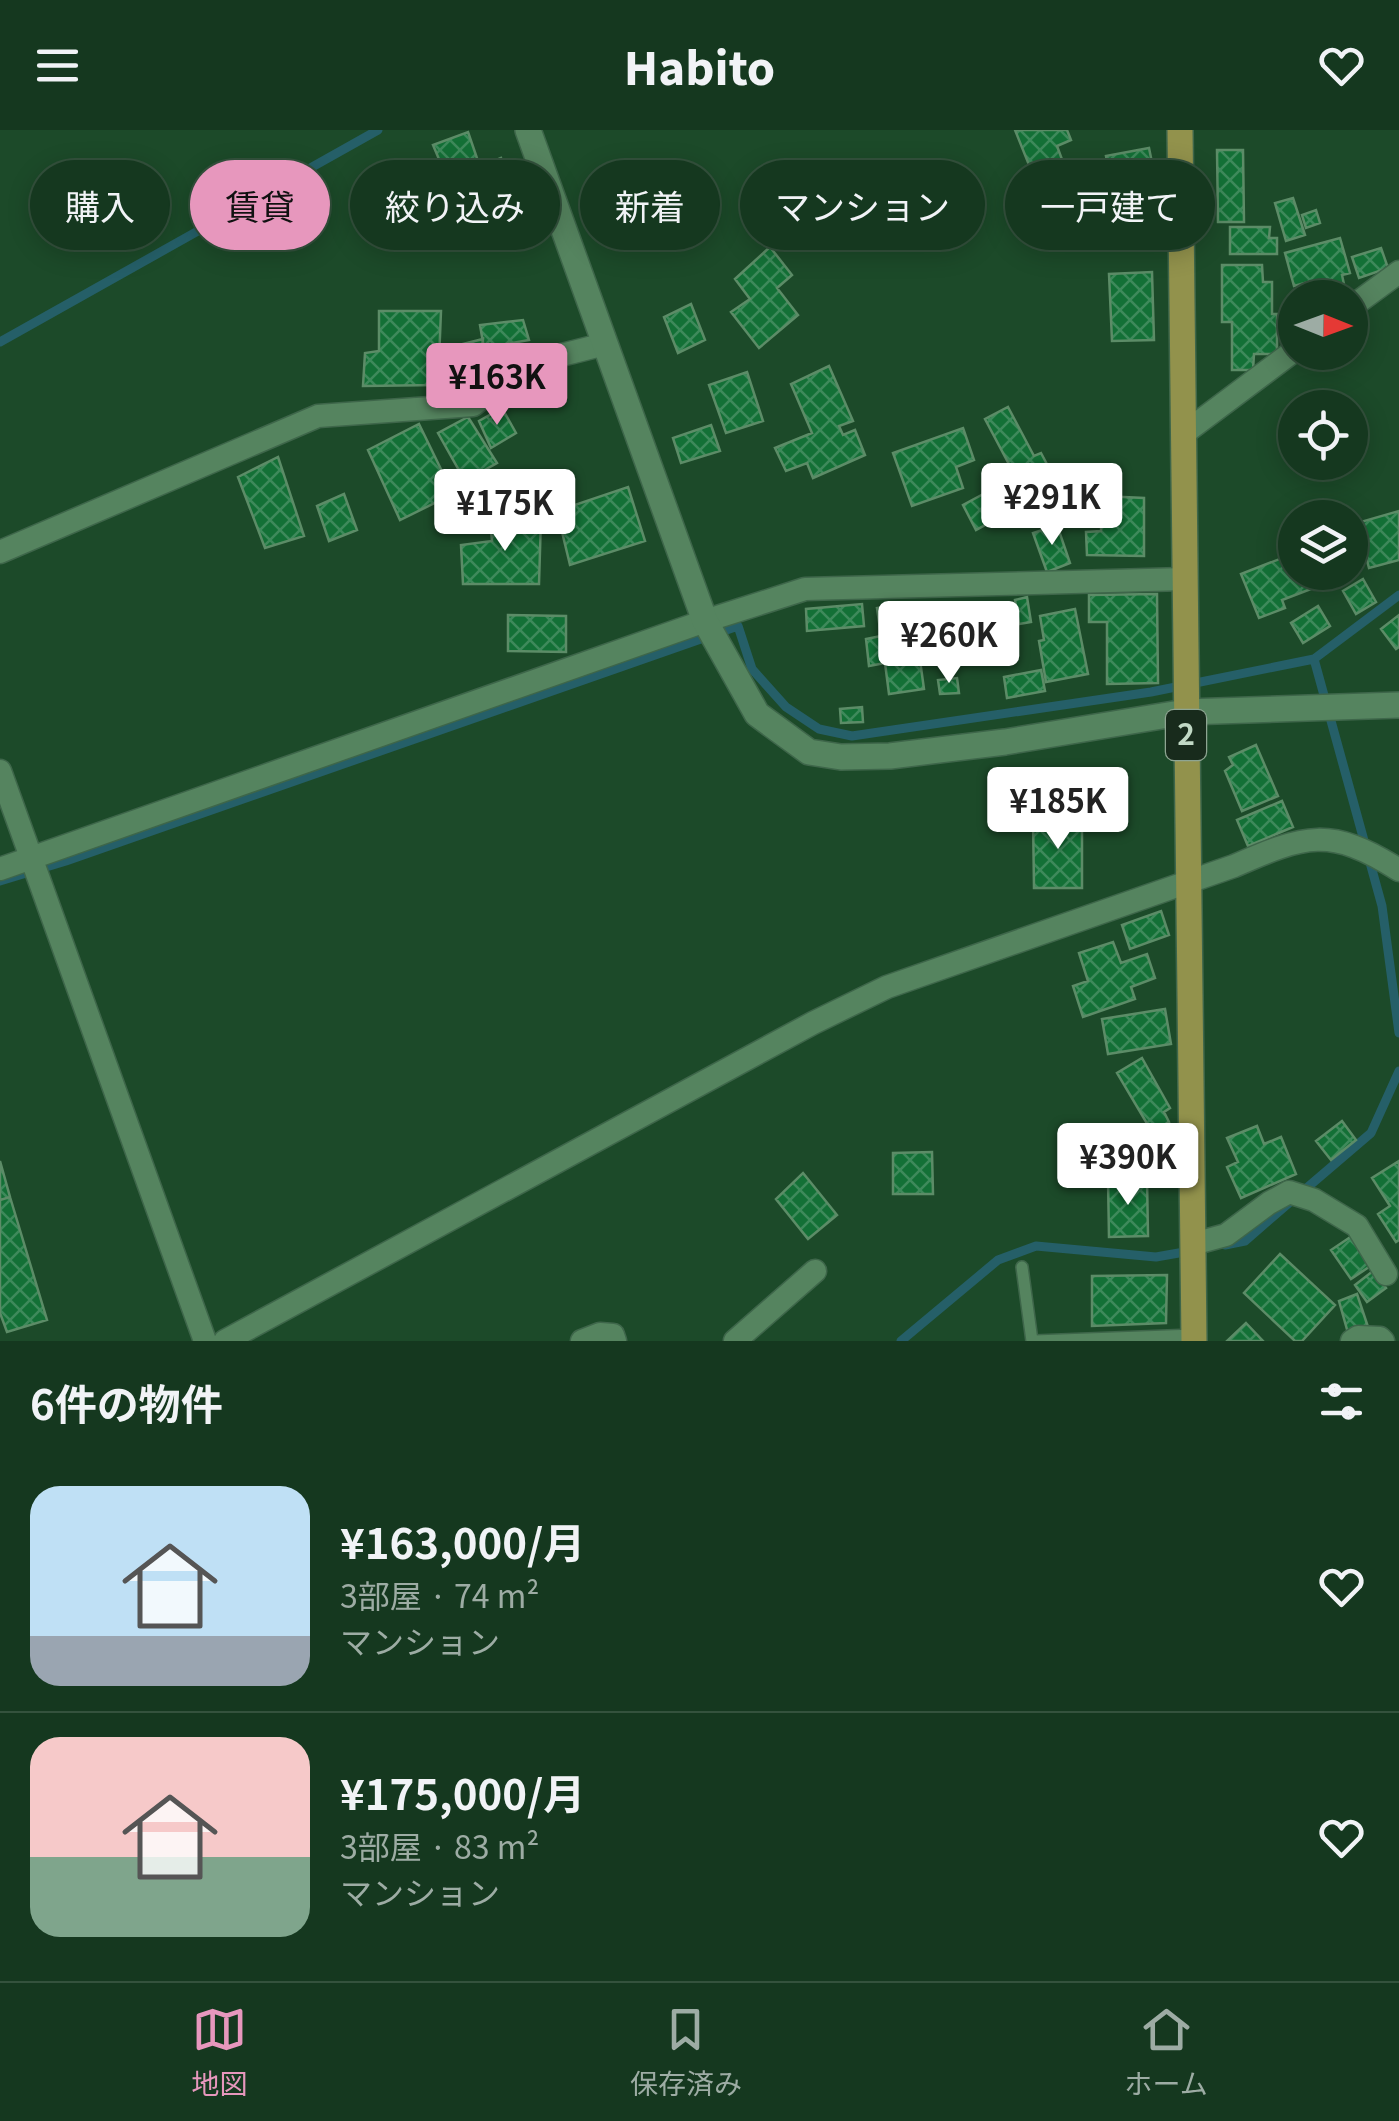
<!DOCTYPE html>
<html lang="ja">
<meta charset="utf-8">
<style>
:root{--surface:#15381f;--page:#1e3f28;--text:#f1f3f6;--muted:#9daca4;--line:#34523d;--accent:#e797bd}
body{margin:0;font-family:Georgia,"Noto Sans JP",serif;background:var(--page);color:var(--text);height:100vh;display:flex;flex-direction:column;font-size:38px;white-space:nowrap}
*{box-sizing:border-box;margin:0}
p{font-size:32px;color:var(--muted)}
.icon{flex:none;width:55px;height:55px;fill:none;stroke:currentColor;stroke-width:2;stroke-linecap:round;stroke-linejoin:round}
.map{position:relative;height:1211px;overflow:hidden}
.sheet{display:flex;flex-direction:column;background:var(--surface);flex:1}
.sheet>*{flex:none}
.banner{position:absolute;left:30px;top:30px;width:1340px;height:90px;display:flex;gap:20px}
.needle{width:65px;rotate:91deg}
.buttons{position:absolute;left:1278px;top:150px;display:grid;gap:20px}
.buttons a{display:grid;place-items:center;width:90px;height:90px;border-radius:50%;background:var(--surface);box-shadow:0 5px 25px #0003,0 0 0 2px var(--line);font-size:50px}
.price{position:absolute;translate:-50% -85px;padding:0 22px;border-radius:10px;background:#fff;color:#222;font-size:32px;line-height:65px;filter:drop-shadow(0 2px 5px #0008)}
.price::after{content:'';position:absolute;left:50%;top:60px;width:30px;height:22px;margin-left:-15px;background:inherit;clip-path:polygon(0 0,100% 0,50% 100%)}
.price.active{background:var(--accent);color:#111}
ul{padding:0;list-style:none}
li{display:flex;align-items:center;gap:30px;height:250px;padding:0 30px}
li+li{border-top:2px solid var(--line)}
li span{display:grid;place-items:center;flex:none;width:280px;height:200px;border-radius:30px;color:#555}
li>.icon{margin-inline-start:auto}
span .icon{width:120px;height:120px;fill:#fffc;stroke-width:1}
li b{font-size:42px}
h2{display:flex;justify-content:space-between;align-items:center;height:120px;padding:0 30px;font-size:42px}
.tag{padding:0 35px;border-radius:45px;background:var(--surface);box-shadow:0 5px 25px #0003,0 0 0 2px var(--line);font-size:35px;line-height:90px}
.tag.active{background:var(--accent);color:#111}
header{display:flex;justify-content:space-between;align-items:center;height:130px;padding:0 30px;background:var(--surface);font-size:45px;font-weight:800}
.dock{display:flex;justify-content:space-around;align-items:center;height:140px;border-top:2px solid var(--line);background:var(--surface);font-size:28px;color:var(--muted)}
.dock a{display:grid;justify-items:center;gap:5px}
.dock .active{color:var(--accent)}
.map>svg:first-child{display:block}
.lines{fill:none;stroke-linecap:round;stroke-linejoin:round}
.stream{stroke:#255f68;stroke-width:9}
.building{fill:url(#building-cross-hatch);stroke:#5c8c67;stroke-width:2.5}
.service-casing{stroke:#3e664a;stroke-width:14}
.minor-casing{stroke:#3e664a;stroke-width:25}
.tertiary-casing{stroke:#3e664a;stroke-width:28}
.primary-casing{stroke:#3e664a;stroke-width:28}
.service{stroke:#55845f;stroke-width:11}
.minor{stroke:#55845f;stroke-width:22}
.tertiary{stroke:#55845f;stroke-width:25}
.primary{stroke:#92924c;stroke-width:25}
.labels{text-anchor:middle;stroke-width:9;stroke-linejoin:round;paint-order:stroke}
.shield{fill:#182b1c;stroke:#8ea592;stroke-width:2.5}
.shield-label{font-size:30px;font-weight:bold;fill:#c1d9c5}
</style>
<header><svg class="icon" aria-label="menu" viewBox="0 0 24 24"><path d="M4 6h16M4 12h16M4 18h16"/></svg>Habito<svg class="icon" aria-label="heart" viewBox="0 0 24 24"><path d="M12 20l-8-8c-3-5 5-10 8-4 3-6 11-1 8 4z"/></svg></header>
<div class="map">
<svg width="1399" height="1211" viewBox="0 0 1399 1211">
<defs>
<pattern id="building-cross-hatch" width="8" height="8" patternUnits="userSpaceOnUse" patternTransform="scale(2.5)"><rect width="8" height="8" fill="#137036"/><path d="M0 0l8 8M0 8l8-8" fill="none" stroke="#3e8a5b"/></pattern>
</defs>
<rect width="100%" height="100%" fill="#1c4a29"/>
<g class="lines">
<!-- stream -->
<path class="stream" d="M 0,212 L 378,0
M 1399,465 L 1314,529 L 1382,776 L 1399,903
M 0,751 L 66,731 L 738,496 L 752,539 L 786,577 L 819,599 L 852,606 L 1151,562 L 1314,529
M 1302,1062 L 1371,1003 L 1399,941
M 1225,1115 L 1245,1111 L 1290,1072
M 901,1211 L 998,1130 L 1036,1116 L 1156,1127 L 1190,1121"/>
</g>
<!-- building -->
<path class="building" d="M 1015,0 L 1067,0 L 1071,10 L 1057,16 L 1067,43 L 1037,55 Z
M 468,2 L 480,37 L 501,28 L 512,54 L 460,79 L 433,15 Z
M 1149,18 L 1155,47 L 1111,55 L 1106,26 Z
M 1217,20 L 1243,20 L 1244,92 L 1218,92 Z
M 1102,42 L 1103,62 L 1079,63 L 1077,43 Z
M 1293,68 L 1305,105 L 1286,111 L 1275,73 Z
M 1147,78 L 1150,117 L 1104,119 L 1101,81 Z
M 1316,80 L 1320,93 L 1306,98 L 1302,85 Z
M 1230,97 L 1270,97 L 1269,108 L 1277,108 L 1277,124 L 1230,124 Z
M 1340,108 L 1350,143 L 1342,145 L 1345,159 L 1312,168 L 1308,152 L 1294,156 L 1285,123 Z
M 770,117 L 792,145 L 777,158 L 798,185 L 759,218 L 731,182 L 750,169 L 735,149 Z
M 1381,118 L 1388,138 L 1359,148 L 1352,127 Z
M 1222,135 L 1262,135 L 1263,152 L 1272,152 L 1272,184 L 1277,184 L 1277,224 L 1254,224 L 1253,240 L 1232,240 L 1232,192 L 1222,192 Z
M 1152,142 L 1154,210 L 1112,211 L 1109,144 Z
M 691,174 L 705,210 L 678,223 L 664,187 Z
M 379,181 L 441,181 L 438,255 L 363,256 L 365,223 L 379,221 Z
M 523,190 L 529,210 L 484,218 L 480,195 Z
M 483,209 L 479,239 L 461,245 L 459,215 Z
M 1350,220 L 1351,222 L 1332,237 L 1320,222 L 1350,222 Z
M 829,236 L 853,291 L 839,296 L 843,305 L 855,300 L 865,325 L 813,348 L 807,333 L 786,341 L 775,318 L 812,303 L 791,254 Z
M 747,242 L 763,291 L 726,303 L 709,255 Z
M 1008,277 L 1034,326 L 1041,323 L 1058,355 L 976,400 L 963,375 L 1000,355 L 996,348 L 1012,340 L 985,289 Z
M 502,278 L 516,303 L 491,318 L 479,291 Z
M 468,287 L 497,333 L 465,351 L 438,303 Z
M 419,294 L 453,364 L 400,390 L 368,320 Z
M 711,295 L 720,321 L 681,333 L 673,308 Z
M 963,298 L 974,330 L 956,337 L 963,358 L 912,376 L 893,323 Z
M 278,327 L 304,406 L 265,418 L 238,347 Z
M 628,357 L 645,411 L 570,435 L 557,381 Z
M 344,364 L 357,400 L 329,411 L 317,376 Z
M 1102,366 L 1144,368 L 1144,426 L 1087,425 L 1086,402 L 1101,401 Z
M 1399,381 L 1399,430 L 1369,438 L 1357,393 Z
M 541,388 L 539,454 L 463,454 L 461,415 L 492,411 L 490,389 Z
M 1057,395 L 1070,433 L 1047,442 L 1033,403 Z
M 1295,423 L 1295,442 L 1305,442 L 1311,459 L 1282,470 L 1285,478 L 1259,488 L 1241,444 Z
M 1363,449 L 1376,472 L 1356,484 L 1343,461 Z
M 1157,464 L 1158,553 L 1107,554 L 1107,492 L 1089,492 L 1089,465 Z
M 1027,467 L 1031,492 L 1019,494 L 1015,470 Z
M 912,473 L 924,559 L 889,564 L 885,533 L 869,536 L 866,509 L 881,506 L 877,478 Z
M 862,474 L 864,496 L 807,501 L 806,479 Z
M 995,475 L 997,500 L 970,502 L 968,477 Z
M 1318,476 L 1330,496 L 1303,513 L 1291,493 Z
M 1075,479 L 1088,544 L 1046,552 L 1039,511 L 1044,510 L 1040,486 Z
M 508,485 L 566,486 L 566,522 L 508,521 Z
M 1399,485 L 1399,517 L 1396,519 L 1381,499 Z
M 1041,540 L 1045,561 L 1007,568 L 1004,547 Z
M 957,548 L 959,563 L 940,564 L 938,550 Z
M 862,577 L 863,592 L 841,593 L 840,579 Z
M 1256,615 L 1278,666 L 1242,681 L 1225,641 L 1233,635 L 1229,627 Z
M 1282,671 L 1293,697 L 1248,716 L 1237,690 Z
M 1033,686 L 1082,686 L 1082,758 L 1034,758 Z
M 1161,781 L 1169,805 L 1130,819 L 1122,795 Z
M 1113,812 L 1121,833 L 1147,824 L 1155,848 L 1131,857 L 1135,869 L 1083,887 L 1073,856 L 1088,851 L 1079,823 Z
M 1165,879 L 1171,914 L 1108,924 L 1102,889 Z
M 1142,928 L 1170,978 L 1164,982 L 1169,992 L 1152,1002 L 1117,943 Z
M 1342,991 L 1356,1010 L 1331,1030 L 1316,1011 Z
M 1257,996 L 1264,1014 L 1281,1007 L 1296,1044 L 1241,1068 L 1227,1037 L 1238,1032 L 1227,1008 Z
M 932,1022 L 933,1064 L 893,1064 L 893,1023 Z
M 0,1031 L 10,1067 L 0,1070 Z
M 1399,1031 L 1399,1110 L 1396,1112 L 1378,1084 L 1390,1076 L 1372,1048 Z
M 803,1043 L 837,1085 L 808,1109 L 776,1069 Z
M 1147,1048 L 1148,1106 L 1109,1107 L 1108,1049 Z
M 10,1067 L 47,1190 L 7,1202 L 0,1183 L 0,1070 Z
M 1352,1106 L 1372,1135 L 1351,1149 L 1331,1120 Z
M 1280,1124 L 1335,1175 L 1302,1211 L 1295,1211 L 1244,1163 Z
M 1373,1141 L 1386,1158 L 1367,1172 L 1355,1155 Z
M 1167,1145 L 1166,1193 L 1092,1196 L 1092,1146 Z
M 1357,1164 L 1368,1197 L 1348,1203 L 1339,1171 Z
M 1246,1193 L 1263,1211 L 1227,1211 Z"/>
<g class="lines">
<defs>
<path id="service" d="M 1022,1137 L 1032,1211
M 1035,1211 L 1194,1205"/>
<path id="minor" d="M 1350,178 L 1399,142
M 1183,304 L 1295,220
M 0,422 L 318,286 L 473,275 L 526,234 L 605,214
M 0,641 L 205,1211
M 0,739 L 705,491 L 805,459 L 1185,449
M 1193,1114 L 1226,1105 L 1269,1073 L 1289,1062 L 1314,1070 L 1357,1096 L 1386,1144
M 225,1211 L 813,893 L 887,857 L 1234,736 C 1305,705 1330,696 1399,740
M 582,1211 L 600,1204 L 613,1205 L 615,1211
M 735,1211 L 815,1141
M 1352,1211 L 1358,1207 L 1380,1208 L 1383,1211"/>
<path id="tertiary" d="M 528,0 L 705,491 L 757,584 L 809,622 L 841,627 L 890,626 L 1005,612 L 1186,582 L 1399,575"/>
<path id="primary" d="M 1180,0 L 1194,1211"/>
</defs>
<!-- service casing -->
<use href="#service" class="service-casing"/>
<!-- minor casing -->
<use href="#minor" class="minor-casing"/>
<!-- tertiary casing -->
<use href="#tertiary" class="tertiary-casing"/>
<!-- primary casing -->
<use href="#primary" class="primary-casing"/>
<!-- service -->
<use href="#service" class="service"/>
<!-- minor -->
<use href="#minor" class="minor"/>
<!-- tertiary -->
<use href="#tertiary" class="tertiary"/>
<!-- primary -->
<use href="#primary" class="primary"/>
</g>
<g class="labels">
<!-- shield labels -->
<rect class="shield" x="1166" y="580" width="40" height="50" rx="8"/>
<g class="shield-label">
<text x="1186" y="615">2</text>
</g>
</g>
</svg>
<div class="buttons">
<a><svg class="needle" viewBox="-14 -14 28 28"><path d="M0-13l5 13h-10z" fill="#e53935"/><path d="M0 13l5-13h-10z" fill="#9daca4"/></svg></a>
<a><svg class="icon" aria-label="locate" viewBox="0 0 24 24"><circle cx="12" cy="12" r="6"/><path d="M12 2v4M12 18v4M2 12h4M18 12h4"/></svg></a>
<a><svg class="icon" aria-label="layers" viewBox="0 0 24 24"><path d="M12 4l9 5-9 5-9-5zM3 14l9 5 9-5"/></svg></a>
</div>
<b class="price active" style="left:497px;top:298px">¥163K</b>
<b class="price" style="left:1052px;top:418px">¥291K</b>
<b class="price" style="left:505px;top:424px">¥175K</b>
<b class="price" style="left:949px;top:556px">¥260K</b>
<b class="price" style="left:1058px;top:722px">¥185K</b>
<b class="price" style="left:1128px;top:1078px">¥390K</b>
<div class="banner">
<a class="tag">購入</a>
<a class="tag active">賃貸</a>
<a class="tag">絞り込み</a>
<a class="tag">新着</a>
<a class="tag">マンション</a>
<a class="tag">一戸建て</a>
</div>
</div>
<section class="sheet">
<h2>6件の物件<svg class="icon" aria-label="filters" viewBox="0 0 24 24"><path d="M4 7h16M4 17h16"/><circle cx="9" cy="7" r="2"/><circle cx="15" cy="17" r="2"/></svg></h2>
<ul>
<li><span style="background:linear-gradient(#bfe0f5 75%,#9aa5b1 0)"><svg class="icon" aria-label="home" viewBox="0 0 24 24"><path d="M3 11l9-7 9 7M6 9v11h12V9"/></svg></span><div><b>¥163,000/月</b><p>3部屋 · 74 m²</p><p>マンション</p></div><svg class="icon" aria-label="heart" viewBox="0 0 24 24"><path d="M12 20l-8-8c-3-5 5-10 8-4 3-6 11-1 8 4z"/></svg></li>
<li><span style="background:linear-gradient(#f6c9c9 60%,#7fa58c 0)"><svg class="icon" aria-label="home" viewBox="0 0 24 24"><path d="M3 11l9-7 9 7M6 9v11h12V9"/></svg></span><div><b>¥175,000/月</b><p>3部屋 · 83 m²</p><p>マンション</p></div><svg class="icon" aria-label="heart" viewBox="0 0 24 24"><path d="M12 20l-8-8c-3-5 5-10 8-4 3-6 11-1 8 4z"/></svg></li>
</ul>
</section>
<nav class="dock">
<a class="active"><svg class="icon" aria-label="map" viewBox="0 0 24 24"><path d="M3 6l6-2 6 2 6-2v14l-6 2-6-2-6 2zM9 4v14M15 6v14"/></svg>地図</a>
<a><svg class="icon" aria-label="saved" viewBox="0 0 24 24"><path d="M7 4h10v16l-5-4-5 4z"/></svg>保存済み</a>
<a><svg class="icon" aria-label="home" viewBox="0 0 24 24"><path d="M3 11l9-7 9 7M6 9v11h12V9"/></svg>ホーム</a>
</nav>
